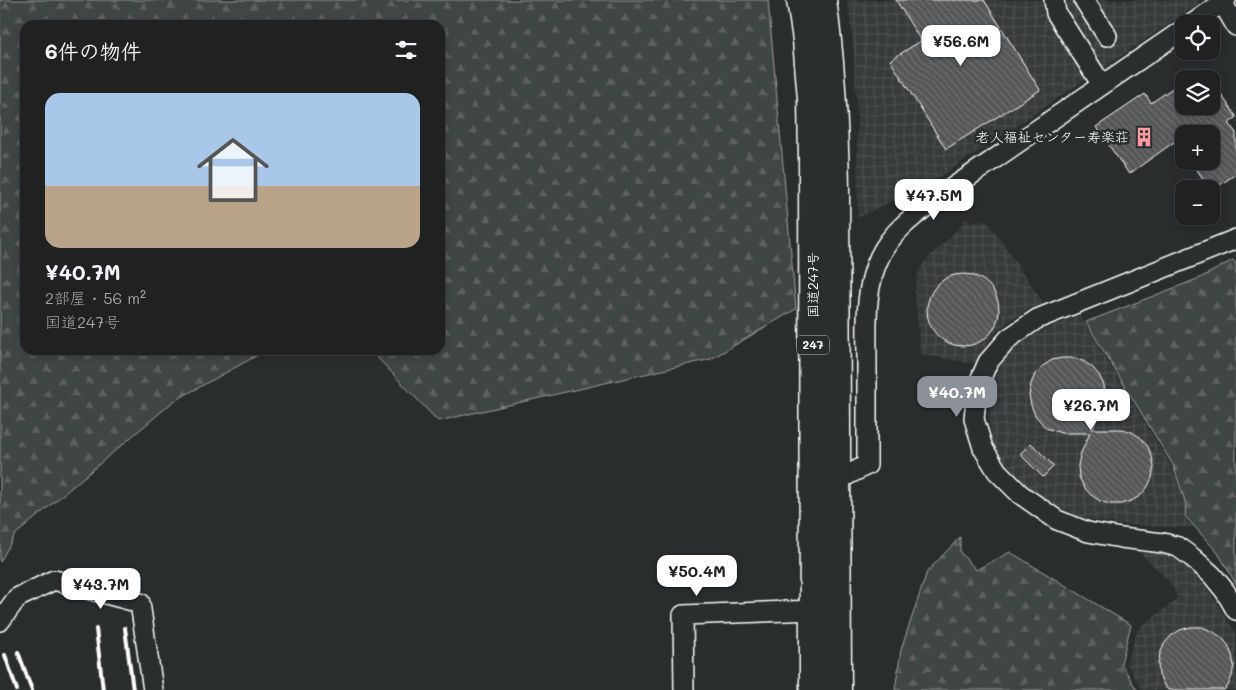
<!DOCTYPE html>
<html lang="ja">
<meta charset="utf-8">
<style>
:root{--surface:#202222;--page:#282a2a;--text:#f1f3f6;--muted:#a2a4a5;--line:#3d3f40;--accent:#8c9099}
body{margin:0;font-family:Mali,"Klee One",sans-serif;background:var(--page);color:var(--text);height:100vh;display:flex;flex-direction:column;font-size:19px;white-space:nowrap}
*{box-sizing:border-box;margin:0}
p{font-size:16px;color:var(--muted)}
.icon{flex:none;width:28px;height:28px;fill:none;stroke:currentColor;stroke-width:2;stroke-linecap:round;stroke-linejoin:round}
.map{position:relative;flex:1;overflow:hidden}
.side{position:absolute;left:20px;top:20px;width:425px;height:335px;display:flex;flex-direction:column;background:var(--surface);border-radius:15px;box-shadow:0 2px 8px #0003,0 0 0 1px var(--line)}
.side>*{flex:none}
.fabs{position:absolute;left:1175px;top:15px;display:grid;gap:10px}
.fabs a{display:grid;place-items:center;width:45px;height:45px;border-radius:10px;background:var(--surface);box-shadow:0 2px 8px #0003,0 0 0 1px var(--line);font-size:25px}
.price{position:absolute;translate:-50% -42px;padding:0 11px;border-radius:10px;background:#fff;color:#222;font-size:16px;line-height:32px;filter:drop-shadow(0 1px 2px #0008)}
.price::after{content:'';position:absolute;left:50%;top:30px;width:15px;height:11px;margin-left:-8px;background:inherit;clip-path:polygon(0 0,100% 0,50% 100%)}
.price.selected{background:var(--accent);color:#fff}
ul{padding:0;list-style:none}
li{display:grid;align-content:center;gap:10px;height:265px;padding:0 25px}
li span{display:grid;place-items:center;height:155px;border-radius:15px;color:#555}
li>.icon{margin-inline-start:auto}
span .icon{width:90px;height:90px;fill:#fffc;stroke-width:1}
li b{font-size:21px}
h2{display:flex;justify-content:space-between;align-items:center;height:60px;padding:0 25px;font-size:21px}
.map>svg:first-child{display:block}
.industrial{fill:url(#industrial-grid)}
.forest{fill:url(#forest-firs);stroke:#a0a2a2}
.building{fill:url(#building-back-hatch);stroke:#fff}
.lines{fill:none;stroke-linecap:round;stroke-linejoin:round}
.minor-casing{stroke:#fff;stroke-width:22}
.highway-casing{stroke:#fff;stroke-width:31}
.minor{stroke:#2a2d2e;stroke-width:19}
.highway{stroke:#2a2d2e;stroke-width:28}
.rail{stroke:#fff;stroke-width:4}
.labels{text-anchor:middle;stroke-width:5;stroke-linejoin:round;paint-order:stroke}
.shield{fill:#2a2d2e;stroke:#bfc0c0;stroke-width:1}
.shield-label{font-size:12px;font-weight:bold;fill:#fff}
.poi-label{font-size:14px;fill:#fff;stroke:#2a2d2e;text-anchor:end}
.street-label{font-size:14px;fill:#fff;stroke:#2a2d2e}
</style>
<div class="map">
<svg width="1236" height="690" viewBox="0 0 1236 690">
<defs>
<pattern id="industrial-grid" width="8" height="8" patternUnits="userSpaceOnUse" patternTransform="scale(1.25)"><rect width="8" height="8" fill="#373a3b"/><path d="M0 4h8M4 0v8" fill="none" stroke="#4b4e4f"/></pattern>
<pattern id="forest-firs" width="22" height="20" patternUnits="userSpaceOnUse" patternTransform="scale(1.25)"><rect width="22" height="20" fill="#414445"/><path d="M5 1l3.5 6h-7zM16 11l3.5 6h-7z" fill="#5e6061"/></pattern>
<pattern id="building-back-hatch" width="6" height="6" patternUnits="userSpaceOnUse" patternTransform="scale(1.25)"><rect width="6" height="6" fill="#555758"/><path d="M-1 5l2 2M0 0l6 6M5-1l2 2" fill="none" stroke="#6e7071"/></pattern>
</defs>
<rect width="100%" height="100%" fill="#2a2d2e"/>
<filter id="ink" filterUnits="userSpaceOnUse"><feTurbulence type="fractalNoise" baseFrequency=".02" numOctaves="2"/><feDisplacementMap in="SourceGraphic" scale="10" xChannelSelector="R" yChannelSelector="G"/><feConvolveMatrix kernelMatrix="1 2 1 2 8 2 1 2 1" color-interpolation-filters="sRGB"/></filter>
<g filter="url(#ink)">
<!-- industrial -->
<path class="industrial" d="M 847,0 L 1199,0 L 1199,4 L 941,176 L 858,218 L 857,118 L 854,55 L 852,35 Z
M 967,218 L 971,224 L 977,221 L 988,222 L 1044,304 L 1027,310 L 1009,321 L 994,334 L 974,364 L 920,354 L 915,294 L 916,282 L 920,268 L 929,257 L 953,234 Z
M 1080,315 L 1171,466 L 1186,504 L 1183,516 L 1194,528 L 1117,524 L 1079,517 L 1049,503 L 1036,494 L 1018,479 L 1000,457 L 992,440 L 989,423 L 989,405 L 993,385 L 1001,365 L 1011,351 L 1020,342 L 1057,324 Z
M 1136,549 L 1163,553 L 1173,558 L 1189,568 L 1197,575 L 1208,589 L 1236,633 L 1236,690 L 1142,690 L 1126,663 L 1137,632 L 1141,626 L 1174,602 L 1177,597 L 1174,589 L 1165,577 Z"/>
<!-- forest -->
<path class="forest" d="M 0,0 L 768,0 L 796,309 L 711,359 L 438,421 L 370,350 L 440,350 L 440,25 L 25,25 L 25,350 L 267,350 L 174,401 L 15,535 L 0,562 Z
M 1233,260 L 1236,264 L 1236,584 L 1218,553 L 1185,516 L 1186,504 L 1173,465 L 1086,322 L 1200,278 Z
M 960,537 L 960,552 L 976,570 L 1010,552 L 1131,625 L 1121,663 L 1137,690 L 895,690 L 901,650 L 927,572 Z"/>
<!-- building -->
<path class="building" d="M 896,0 L 984,0 L 1040,90 L 946,149 L 890,60 L 921,41 Z
M 1202,68 L 1210,79 L 1186,79 Z
M 1184,80 L 1184,106 L 1211,106 L 1211,80 L 1236,116 L 1236,118 L 1229,123 L 1236,133 L 1236,174 L 1211,191 L 1211,189 L 1210,189 L 1191,161 L 1211,161 L 1211,134 L 1184,134 L 1184,151 L 1177,140 L 1129,174 L 1096,127 L 1145,94 L 1151,103 Z
M927 310a36 36 0 1 1 72 0a36 36 0 1 1-72 0Z
M 1062,358 L 1073,358 L 1083,361 L 1092,367 L 1099,375 L 1104,385 L 1105,396 L 1103,406 L 1092,429 L 1122,429 L 1132,432 L 1141,438 L 1148,447 L 1152,456 L 1154,467 L 1152,478 L 1147,488 L 1140,496 L 1131,501 L 1121,504 L 1110,504 L 1100,501 L 1091,495 L 1084,487 L 1079,477 L 1078,466 L 1080,455 L 1090,433 L 1061,433 L 1046,428 L 1035,415 L 1031,405 L 1029,395 L 1031,384 L 1035,374 L 1043,366 L 1052,360 Z
M 1031,443 L 1054,466 L 1043,477 L 1020,454 Z
M 1191,627 L 1202,627 L 1212,631 L 1221,637 L 1228,645 L 1232,655 L 1234,665 L 1232,676 L 1228,686 L 1224,690 L 1168,690 L 1164,685 L 1159,675 L 1158,664 L 1160,654 L 1164,644 L 1171,636 L 1180,630 Z"/>
<g class="lines">
<defs>
<path id="minor" d="M 1054,0 L 1056,13 L 1102,85
M 1084,0 L 1107,36
M 1221,0 L 1236,26
M 1192,24 L 1226,0
M 1236,239 L 1037,319 L 1009,338 L 988,362 L 977,387 L 974,419 L 983,448 L 997,471 L 1020,494 L 1057,520 L 1088,532 L 1121,538 L 1163,543 L 1178,547 L 1193,558 L 1212,575 L 1225,591 L 1236,610
M 836,481 L 867,465 C 867,430 867,396 867,361 C 867,326 864,288 880,256 C 892,231 915,215 936,199 L 1184,29
M 0,621 L 17,598 L 54,580 L 140,603 L 153,690
M 684,690 L 683,615 L 814,610"/>
<path id="highway" d="M 801,0 L 807,40 L 812,99 L 813,159 L 814,690
M 822,0 C 831,63 834,126 835,189 L 837,690"/>
</defs>
<!-- minor casing -->
<use href="#minor" class="minor-casing"/>
<!-- highway casing -->
<use href="#highway" class="highway-casing"/>
<!-- minor -->
<use href="#minor" class="minor"/>
<!-- highway -->
<use href="#highway" class="highway"/>
<!-- rail -->
<path class="rail" d="M 125,628 L 133,690
M 96,629 L 103,690
M 18,652 L 32,690
M 5,655 L 17,690"/>
</g>
</g>
<!-- icons -->
<defs>
<symbol id="building-bare" viewBox="-9 -9 18 18"><path d="M-4-6H4V6H1V3H-1V6H-4ZM-2.5-4.3h1.7v1.8h-1.7ZM.8-4.3h1.7v1.8H.8ZM-2.5-1h1.7V.8h-1.7ZM.8-1h1.7V.8H.8Z" fill="#ff9aa2" stroke="#2a2d2e" stroke-width="2.5" paint-order="stroke"/></symbol>
</defs>
<g fill-rule="evenodd">
<use href="#building-bare" x="1130" y="123" width="28" height="28"/>
</g>
<g class="labels">
<!-- shield labels -->
<rect class="shield" x="797" y="335.5" width="32" height="19" rx="4"/>
<g class="shield-label">
<text x="813" y="349">247</text>
</g>
<!-- poi labels -->
<g class="poi-label">
<text x="1129" y="142">老人福祉センター寿楽荘</text>
</g>
<!-- street labels -->
<g class="street-label">
<text transform="translate(813 285) rotate(-90)" y="5">国道247号</text>
</g>
</g>
</svg>
<div class="fabs">
<a><svg class="icon" aria-label="locate" viewBox="0 0 24 24"><circle cx="12" cy="12" r="6"/><path d="M12 2v4M12 18v4M2 12h4M18 12h4"/></svg></a>
<a><svg class="icon" aria-label="layers" viewBox="0 0 24 24"><path d="M12 4l9 5-9 5-9-5zM3 14l9 5 9-5"/></svg></a>
<a>+</a>
<a>−</a>
</div>
<b class="price" style="left:961px;top:67px">¥56.6M</b>
<b class="price" style="left:934px;top:221px">¥47.5M</b>
<b class="price selected" style="left:957px;top:418px">¥40.7M</b>
<b class="price" style="left:1091px;top:431px">¥26.7M</b>
<b class="price" style="left:697px;top:597px">¥50.4M</b>
<b class="price" style="left:101px;top:610px">¥43.7M</b>
<section class="side">
<h2>6件の物件<svg class="icon" aria-label="filters" viewBox="0 0 24 24"><path d="M4 7h16M4 17h16"/><circle cx="9" cy="7" r="2"/><circle cx="15" cy="17" r="2"/></svg></h2>
<ul>
<li><span style="background:linear-gradient(#a9c7e8 60%,#b9a48a 0)"><svg class="icon" aria-label="home" viewBox="0 0 24 24"><path d="M3 11l9-7 9 7M6 9v11h12V9"/></svg></span><div><b>¥40.7M</b><p>2部屋 · 56 m²</p><p>国道247号</p></div></li>
</ul>
</section>
</div>
